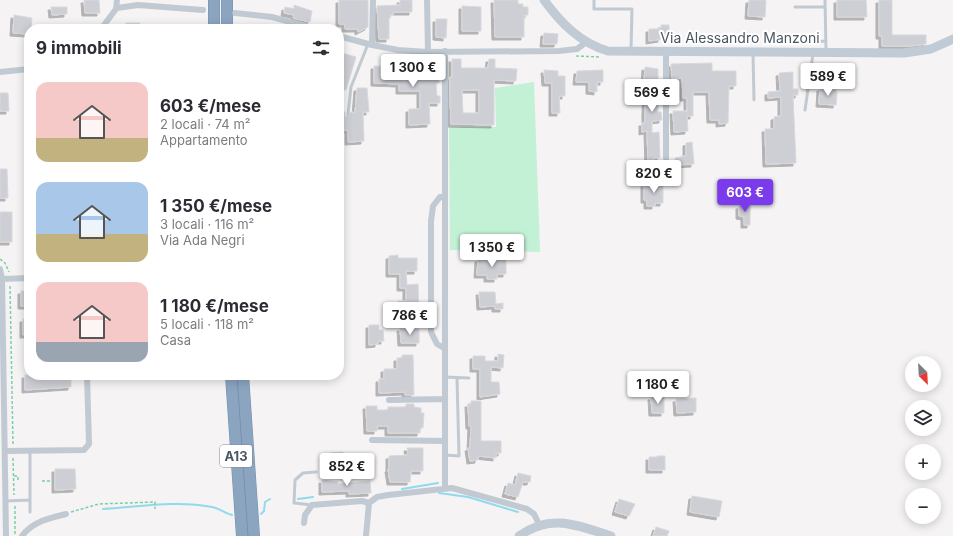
<!DOCTYPE html>
<html lang="it">
<meta charset="utf-8">
<style>
:root{--surface:#fff;--page:#f2f2f3;--text:#2b2b33;--muted:#7c7c81;--accent:#7c3aed}
body{margin:0;font-family:Inter,sans-serif;background:var(--page);color:var(--text);height:100vh;display:flex;flex-direction:column;font-size:15px;white-space:nowrap}
*{box-sizing:border-box;margin:0}
p{font-size:13px;color:var(--muted)}
.icon{flex:none;width:22px;height:22px;fill:none;stroke:currentColor;stroke-width:2;stroke-linecap:round;stroke-linejoin:round}
.map{position:relative;flex:1;overflow:hidden}
.side{position:absolute;left:24px;top:24px;width:320px;height:356px;display:flex;flex-direction:column;background:var(--surface);border-radius:16px;box-shadow:0 2px 10px #0003}
.side>*{flex:none}
.needle{width:26px;rotate:156deg}
.buttons{position:absolute;left:905px;top:356px;display:grid;gap:8px}
.buttons a{display:grid;place-items:center;width:36px;height:36px;border-radius:50%;background:var(--surface);box-shadow:0 2px 10px #0003;font-size:20px}
.price{position:absolute;translate:-50% -34px;padding:0 9px;border-radius:4px;background:#fff;color:#222;font-size:13px;line-height:26px;filter:drop-shadow(0 1px 2px #0008)}
.price::after{content:'';position:absolute;left:50%;top:24px;width:12px;height:9px;margin-left:-6px;background:inherit;clip-path:polygon(0 0,100% 0,50% 100%)}
.price.selected{background:var(--accent);color:#fff}
ul{padding:0;list-style:none}
li{display:flex;align-items:center;gap:12px;height:100px;padding:0 12px}
li span{display:grid;place-items:center;flex:none;width:112px;height:80px;border-radius:12px;color:#555}
li>.icon{margin-inline-start:auto}
span .icon{width:48px;height:48px;fill:#fffc;stroke-width:1}
li b{font-size:17px}
h2{display:flex;justify-content:space-between;align-items:center;height:48px;padding:0 12px;font-size:17px}
.map>svg:first-child{display:block}
.green{fill:#c3f1d5}
.lines{fill:none;stroke-linecap:round;stroke-linejoin:round}
.stream{stroke:#90daee;stroke-width:2}
.building{fill:#cdcfd5;stroke:#d7d9de;fill-rule:evenodd;filter:url(#shadow)}
.highway-casing{stroke:#7690ad;stroke-width:12}
.path{stroke:#7ad0a6;stroke-width:1.5;stroke-dasharray:3 2;stroke-linecap:butt}
.lane{stroke:#c1cad2;stroke-width:3}
.street{stroke:#c1cad2;stroke-width:6}
.secondary{stroke:#c1cbd6;stroke-width:9}
.highway{stroke:#8ba5c1;stroke-width:11}
.labels{text-anchor:middle;stroke-width:4;stroke-linejoin:round;paint-order:stroke}
.shield{fill:#fff;stroke:#808990;stroke-width:1}
.shield-label{font-size:13px;font-weight:bold;fill:#4a5661}
.street-label{font-size:14px;fill:#4a5661;stroke:#fff}
</style>
<div class="map">
<svg width="953" height="536" viewBox="0 0 953 536">
<defs>
<filter id="shadow"><feDropShadow dx="-3" dy="3" stdDeviation="0" flood-color="#0004"/></filter>
</defs>
<rect width="100%" height="100%" fill="#f5f3f3"/>
<!-- green -->
<path class="green" d="M 534,82 L 540,252 L 450,250 L 449,127 L 496,127 L 495,88 Z"/>
<g class="lines">
<!-- stream -->
<path class="stream" d="M 402,489 L 438,483
M 439,493 L 468,497 L 518,512
M 298,499 L 313,497
M 103,509 C 138,507 177,500 212,507 C 219,508 224,513 232,515
M 261,514 L 264,511 L 265,502 L 270,499"/>
</g>
<!-- building -->
<path class="building" d="M 84,0 L 99,0 L 100,13 L 85,13 Z
M 339,0 L 368,0 L 368,27 L 358,32 L 358,29 L 345,29 L 345,24 L 339,24 Z
M 400,0 L 412,0 L 412,12 L 393,12 L 393,15 L 391,15 L 389,18 L 389,39 L 379,39 L 377,6 L 400,5 Z
M 494,0 L 518,0 L 518,4 L 523,4 L 523,7 L 528,7 L 528,15 L 524,15 L 524,37 L 495,37 Z
M 749,0 L 766,0 L 765,17 L 748,16 Z
M 837,0 L 866,0 L 867,17 L 837,17 Z
M 879,0 L 892,0 L 892,35 L 926,35 L 926,44 L 910,46 L 882,46 L 882,36 L 879,36 Z
M 294,5 L 312,11 L 310,22 L 293,18 L 294,15 L 284,13 L 285,7 L 294,9 Z
M 462,6 L 481,7 L 481,31 L 462,31 Z
M 51,7 L 67,7 L 67,14 L 52,15 Z
M 14,15 L 32,18 L 31,29 L 29,29 L 28,34 L 13,33 Z
M 436,19 L 447,19 L 446,38 L 436,37 Z
M 126,23 L 140,23 L 140,29 L 126,29 Z
M 661,25 L 669,25 L 669,36 L 661,36 L 661,39 L 649,41 L 649,29 L 661,29 Z
M 544,33 L 558,34 L 557,44 L 543,44 Z
M 342,53 L 356,57 L 346,90 L 341,88 L 344,79 L 339,77 L 339,62 Z
M 452,59 L 461,59 L 461,68 L 488,68 L 489,59 L 495,59 L 495,68 L 517,69 L 516,81 L 494,80 L 494,125 L 451,124 L 450,96 L 450,77 L 452,77 ZM 462,90 L 479,90 L 479,113 L 463,113 Z
M 712,63 L 712,71 L 736,71 L 736,86 L 729,86 L 728,123 L 719,124 L 719,120 L 710,120 L 709,92 L 693,92 L 693,116 L 687,116 L 688,131 L 674,132 L 673,111 L 687,111 L 687,113 L 687,98 L 683,98 L 682,78 L 672,79 L 671,64 Z
M 422,65 L 438,65 L 439,83 L 436,83 L 437,96 L 440,96 L 440,103 L 429,103 L 430,124 L 409,125 L 409,109 L 420,109 L 420,91 L 399,91 L 399,84 L 374,83 L 374,66 L 410,67 L 410,76 L 423,75 Z
M 645,67 L 658,69 L 658,112 L 661,112 L 662,120 L 652,121 L 652,133 L 659,132 L 660,158 L 654,158 L 654,162 L 648,163 L 647,131 L 642,132 L 642,123 L 645,123 L 645,111 L 646,82 L 644,82 Z
M 544,70 L 558,71 L 558,76 L 565,76 L 565,96 L 559,96 L 560,113 L 552,113 L 552,83 L 545,83 Z
M 603,70 L 603,82 L 597,82 L 597,92 L 589,91 L 589,82 L 576,82 L 577,71 Z
M 793,72 L 793,89 L 798,89 L 798,95 L 793,95 L 796,163 L 766,164 L 765,129 L 774,129 L 774,117 L 781,116 L 781,97 L 768,98 L 768,92 L 780,91 L 779,73 Z
M 357,88 L 367,88 L 369,112 L 363,112 L 364,141 L 348,142 L 348,130 L 339,131 L 339,111 L 345,112 L 345,116 L 348,117 L 351,112 L 355,113 Z
M 820,88 L 836,89 L 837,93 L 836,105 L 819,104 Z
M 0,93 L 8,93 L 9,111 L 0,111 Z
M 692,142 L 694,164 L 676,165 L 675,158 L 686,156 L 686,143 Z
M 0,169 L 7,169 L 8,198 L 0,198 Z
M 644,184 L 663,184 L 663,203 L 655,203 L 655,206 L 647,206 L 647,200 L 644,200 Z
M 744,202 L 750,202 L 750,225 L 744,225 L 744,217 L 739,216 L 739,206 L 744,206 Z
M 0,212 L 12,212 L 12,242 L 0,242 Z
M 398,255 L 398,258 L 417,258 L 417,271 L 406,271 L 407,285 L 418,284 L 419,312 L 398,312 L 398,301 L 406,301 L 406,288 L 400,288 L 400,274 L 389,274 L 389,256 Z
M 478,259 L 506,259 L 506,274 L 497,274 L 497,279 L 487,279 L 487,275 L 477,275 Z
M 21,291 L 29,291 L 29,306 L 21,306 Z
M 479,292 L 495,292 L 496,304 L 503,303 L 503,309 L 495,309 L 495,306 L 480,307 Z
M 23,319 L 29,319 L 29,335 L 23,335 Z
M 369,325 L 379,325 L 379,330 L 383,330 L 384,341 L 378,341 L 378,344 L 369,345 Z
M 400,328 L 419,329 L 419,343 L 401,343 Z
M 498,354 L 504,355 L 503,368 L 491,367 L 491,382 L 499,382 L 500,394 L 480,397 L 480,369 L 473,369 L 473,356 L 485,356 L 485,361 L 498,361 Z
M 402,355 L 413,355 L 414,395 L 405,395 L 405,392 L 379,393 L 379,379 L 384,379 L 384,369 L 397,369 L 397,358 L 402,358 Z
M 25,375 L 71,375 L 71,387 L 25,390 Z
M 651,397 L 664,397 L 664,413 L 652,413 Z
M 696,398 L 696,412 L 677,413 L 676,399 Z
M 471,401 L 481,401 L 481,441 L 501,441 L 501,453 L 496,453 L 496,458 L 478,456 L 478,460 L 470,461 L 468,448 L 470,448 L 471,426 L 469,426 L 468,404 L 471,404 Z
M 406,404 L 414,404 L 414,407 L 421,408 L 421,413 L 424,413 L 423,428 L 420,428 L 420,433 L 388,433 L 388,426 L 377,426 L 377,431 L 367,431 L 366,406 L 377,406 L 377,410 L 388,410 L 388,407 L 406,407 Z
M 407,448 L 423,448 L 423,471 L 411,471 L 410,482 L 390,482 L 388,469 L 389,469 L 389,456 L 408,455 Z
M 343,452 L 344,470 L 333,470 L 330,453 Z
M 657,456 L 665,456 L 665,470 L 649,470 L 649,457 L 657,457 Z
M 55,469 L 75,469 L 76,489 L 55,490 Z
M 518,473 L 531,476 L 530,482 L 523,482 L 518,497 L 505,494 L 508,483 L 515,485 Z
M 322,480 L 338,482 L 338,484 L 370,481 L 371,493 L 349,494 L 349,491 L 322,492 Z
M 692,496 L 722,501 L 719,517 L 690,512 Z
M 619,499 L 635,504 L 629,516 L 615,512 Z
M 656,527 L 669,531 L 667,536 L 653,536 Z"/>
<g class="lines">
<defs>
<path id="highway" d="M 214,29 L 214,0
M 227,29 L 227,0
M 231,375 L 242,536
M 243,375 L 254,536"/>
</defs>
<!-- highway casing -->
<use href="#highway" class="highway-casing"/>
<!-- path -->
<path class="path" d="M 576,56 L 600,57
M 0,259 L 5,263 L 9,272
M 10,286 L 13,444
M 13,458 L 14,495
M 14,476 L 18,476 L 18,481
M 42,481 L 53,481
M 15,506 L 15,534
M 71,512 L 99,504 L 155,502 L 155,509"/>
<!-- lane -->
<path class="lane" d="M 594,0 L 594,9 L 632,9 L 631,50
M 825,0 L 826,51
M 795,7 L 825,7
M 774,42 L 826,41
M 753,54 L 754,100
M 805,110 L 813,54
M 348,114 L 351,87 L 368,44
M 444,377 L 469,378
M 445,455 L 459,456 L 457,378
M 30,500 L 30,512
M 6,501 L 30,500 L 30,450
M 312,505 L 294,503 L 295,480 L 303,473 L 316,472"/>
<!-- street -->
<path class="street" d="M 427,0 L 428,52
M 117,8 L 138,5 L 203,10
M 235,13 L 272,17 L 316,29
M 101,29 L 116,9 L 117,0
M 339,36 L 372,45 L 398,50 L 428,52 L 559,51 L 577,49 L 585,43
M 372,45 L 373,0
M 445,51 L 445,487
M 0,72 L 29,69
M 666,158 L 666,52
M 0,269 L 2,279 L 6,536
M 2,279 L 29,278
M 444,348 L 437,344 L 431,332 L 431,221 L 433,206 L 440,197 L 445,197
M 389,400 L 445,399
M 372,440 L 445,441
M 5,451 L 84,450 L 89,444 L 87,375
M 369,503 L 377,497 L 388,495 L 452,488 L 527,509 L 534,514 L 539,524
M 304,523 L 305,515 L 312,505 L 362,501 L 369,503
M 22,536 C 32,522 49,518 66,514
M 366,536 L 369,503"/>
<!-- secondary -->
<path class="secondary" d="M 544,0 C 561,23 580,43 608,51 L 904,53 L 931,49 L 953,39
M 519,536 C 551,513 576,525 611,536"/>
<!-- highway -->
<use href="#highway" class="highway"/>
</g>
<g class="labels">
<!-- shield labels -->
<rect class="shield" x="220" y="445" width="32" height="22" rx="3"/>
<g class="shield-label">
<text x="236" y="461">A13</text>
</g>
<!-- street labels -->
<g class="street-label">
<text x="740" y="43">Via Alessandro Manzoni</text>
</g>
</g>
</svg>
<div class="buttons">
<a><svg class="needle" viewBox="-14 -14 28 28"><path d="M0-13l5 13h-10z" fill="#e53935"/><path d="M0 13l5-13h-10z" fill="#7c7c81"/></svg></a>
<a><svg class="icon" aria-label="layers" viewBox="0 0 24 24"><path d="M12 4l9 5-9 5-9-5zM3 14l9 5 9-5"/></svg></a>
<a>+</a>
<a>−</a>
</div>
<b class="price" style="left:413px;top:88px">1 300 €</b>
<b class="price" style="left:828px;top:97px">589 €</b>
<b class="price" style="left:652px;top:113px">569 €</b>
<b class="price" style="left:654px;top:194px">820 €</b>
<b class="price selected" style="left:745px;top:213px">603 €</b>
<b class="price" style="left:492px;top:268px">1 350 €</b>
<b class="price" style="left:410px;top:336px">786 €</b>
<b class="price" style="left:658px;top:405px">1 180 €</b>
<b class="price" style="left:347px;top:487px">852 €</b>
<section class="side">
<h2>9 immobili<svg class="icon" aria-label="filters" viewBox="0 0 24 24"><path d="M4 7h16M4 17h16"/><circle cx="9" cy="7" r="2"/><circle cx="15" cy="17" r="2"/></svg></h2>
<ul>
<li><span style="background:linear-gradient(#f6c9c9 70%,#c2b280 0)"><svg class="icon" aria-label="home" viewBox="0 0 24 24"><path d="M3 11l9-7 9 7M6 9v11h12V9"/></svg></span><div><b>603 €/mese</b><p>2 locali · 74 m²</p><p>Appartamento</p></div></li>
<li><span style="background:linear-gradient(#a9c7e8 65%,#c2b280 0)"><svg class="icon" aria-label="home" viewBox="0 0 24 24"><path d="M3 11l9-7 9 7M6 9v11h12V9"/></svg></span><div><b>1 350 €/mese</b><p>3 locali · 116 m²</p><p>Via Ada Negri</p></div></li>
<li><span style="background:linear-gradient(#f6c9c9 75%,#9aa5b1 0)"><svg class="icon" aria-label="home" viewBox="0 0 24 24"><path d="M3 11l9-7 9 7M6 9v11h12V9"/></svg></span><div><b>1 180 €/mese</b><p>5 locali · 118 m²</p><p>Casa</p></div></li>
</ul>
</section>
</div>
